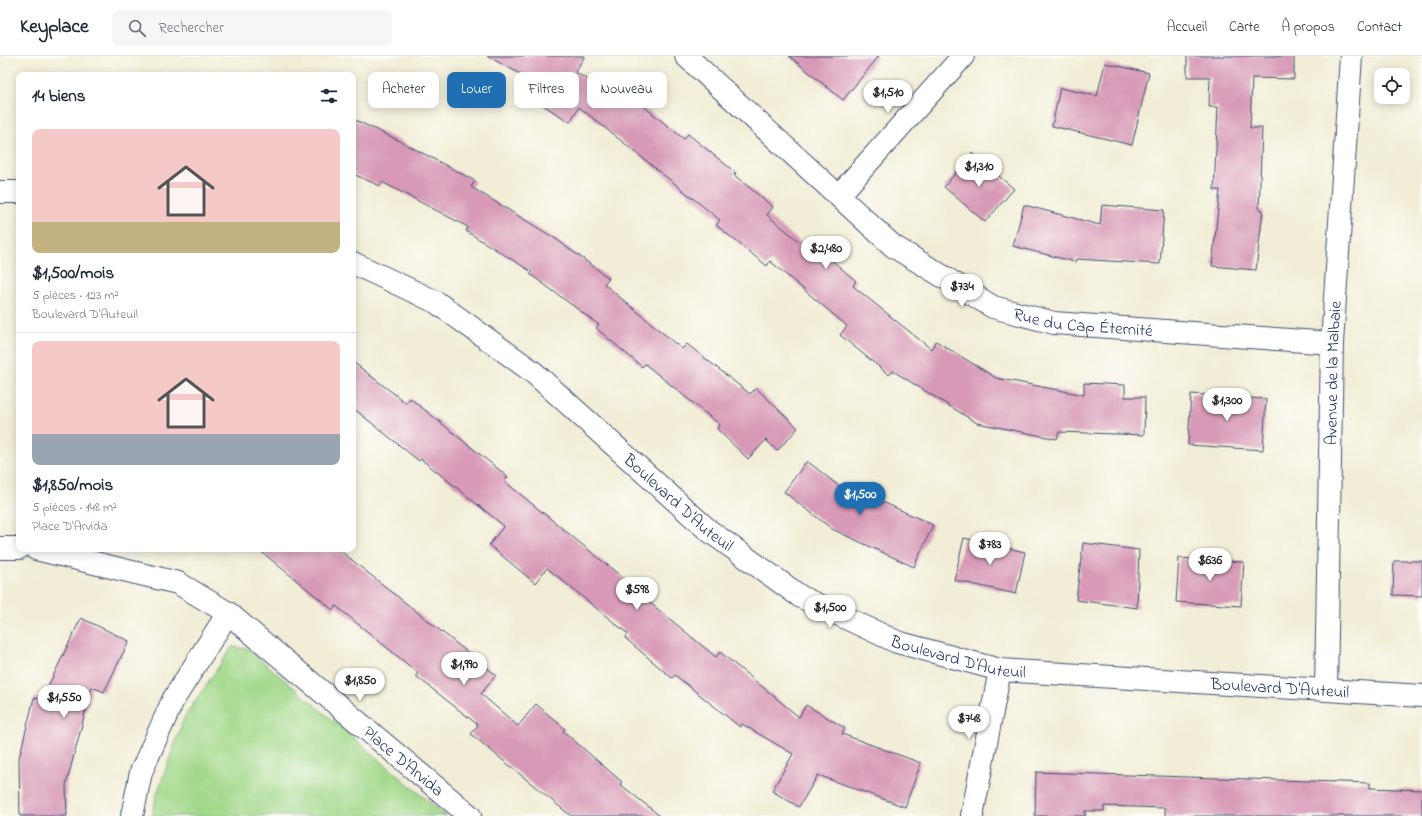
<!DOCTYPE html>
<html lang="fr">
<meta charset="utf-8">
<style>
:root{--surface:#fff;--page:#f6f6f7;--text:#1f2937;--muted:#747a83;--line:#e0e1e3;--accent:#1f6fb2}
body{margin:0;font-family:"Indie Flower",sans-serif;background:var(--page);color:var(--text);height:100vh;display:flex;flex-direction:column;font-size:15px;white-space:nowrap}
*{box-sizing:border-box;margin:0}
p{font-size:13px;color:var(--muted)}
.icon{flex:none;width:22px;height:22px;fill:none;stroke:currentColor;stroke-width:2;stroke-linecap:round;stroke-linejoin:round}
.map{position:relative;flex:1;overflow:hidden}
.drawer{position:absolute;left:16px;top:16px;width:340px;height:480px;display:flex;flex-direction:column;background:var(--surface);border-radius:8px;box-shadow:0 2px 10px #0003}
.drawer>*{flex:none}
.banner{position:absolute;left:368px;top:16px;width:380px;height:36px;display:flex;gap:8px}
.buttons{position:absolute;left:1374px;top:12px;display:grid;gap:8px}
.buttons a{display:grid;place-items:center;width:36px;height:36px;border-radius:8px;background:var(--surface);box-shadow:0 2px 10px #0003;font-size:20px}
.price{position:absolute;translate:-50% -34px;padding:0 9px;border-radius:14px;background:#fff;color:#222;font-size:13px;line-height:26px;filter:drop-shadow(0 1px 2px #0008)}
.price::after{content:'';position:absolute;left:50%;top:24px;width:12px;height:9px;margin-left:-6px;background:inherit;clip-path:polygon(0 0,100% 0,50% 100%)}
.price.active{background:var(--accent);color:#fff}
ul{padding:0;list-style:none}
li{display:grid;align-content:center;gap:8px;height:212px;padding:0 16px}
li+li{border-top:1px solid var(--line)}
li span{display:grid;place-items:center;height:124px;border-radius:8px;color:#555}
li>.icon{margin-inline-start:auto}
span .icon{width:72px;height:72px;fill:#fffc;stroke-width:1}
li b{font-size:17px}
h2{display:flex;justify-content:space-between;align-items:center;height:48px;padding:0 16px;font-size:17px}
.chip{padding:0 14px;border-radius:8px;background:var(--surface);box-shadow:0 2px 10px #0003;font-size:14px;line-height:36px}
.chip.active{background:var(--accent);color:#fff}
header{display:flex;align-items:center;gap:24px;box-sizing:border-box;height:56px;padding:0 20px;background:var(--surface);border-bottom:1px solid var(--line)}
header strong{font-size:19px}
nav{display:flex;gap:22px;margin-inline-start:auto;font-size:14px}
.search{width:280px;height:36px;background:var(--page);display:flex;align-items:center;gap:10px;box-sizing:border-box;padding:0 14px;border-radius:8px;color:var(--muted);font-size:15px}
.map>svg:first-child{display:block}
.green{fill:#a1d889;stroke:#5e8474}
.building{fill:#d799b6}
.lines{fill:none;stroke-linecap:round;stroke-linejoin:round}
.minor-casing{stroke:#3b4c70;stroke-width:24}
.minor{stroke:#fff;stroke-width:22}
.labels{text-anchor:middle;stroke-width:3;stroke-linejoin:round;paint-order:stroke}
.street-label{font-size:17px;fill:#1b2f5e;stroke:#fdfcf7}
</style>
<header>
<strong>Keyplace</strong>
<div class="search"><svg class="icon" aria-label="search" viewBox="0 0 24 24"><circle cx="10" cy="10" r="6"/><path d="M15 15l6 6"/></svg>Rechercher</div>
<nav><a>Accueil</a><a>Carte</a><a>À propos</a><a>Contact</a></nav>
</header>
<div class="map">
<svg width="1422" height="760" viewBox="0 0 1422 760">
<rect width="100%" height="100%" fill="#fdfcf7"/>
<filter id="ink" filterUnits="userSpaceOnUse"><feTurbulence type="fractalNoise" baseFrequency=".025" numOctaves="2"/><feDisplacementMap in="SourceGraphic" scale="8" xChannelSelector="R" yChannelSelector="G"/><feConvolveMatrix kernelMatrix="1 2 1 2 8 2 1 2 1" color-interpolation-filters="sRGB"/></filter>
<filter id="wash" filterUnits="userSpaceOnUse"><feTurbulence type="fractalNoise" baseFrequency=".012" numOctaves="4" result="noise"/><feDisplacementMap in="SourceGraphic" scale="16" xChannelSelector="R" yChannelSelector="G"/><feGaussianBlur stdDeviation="0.9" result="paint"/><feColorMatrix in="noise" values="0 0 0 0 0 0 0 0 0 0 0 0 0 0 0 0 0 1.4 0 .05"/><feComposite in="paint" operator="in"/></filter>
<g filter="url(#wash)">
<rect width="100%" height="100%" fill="#f1edd6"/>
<!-- green -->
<path class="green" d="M 232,591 L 248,593 L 446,760 L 152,760 L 156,741 L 184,662 Z"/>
<g id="blocks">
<!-- building -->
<path class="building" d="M 487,0 L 585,0 L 575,16 L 615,40 L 621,32 L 684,83 L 688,78 L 736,117 L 734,119 L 773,151 L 767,159 L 805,190 L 809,185 L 856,225 L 853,230 L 931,293 L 936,285 L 996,322 L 1084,339 L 1084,327 L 1125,329 L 1125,341 L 1145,341 L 1144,379 L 1059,376 L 1057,383 L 977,367 L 893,315 L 889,319 L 840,279 L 847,270 L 770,205 L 767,210 L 716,169 L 720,164 L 579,51 L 570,66 L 519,34 L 526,21 Z
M 789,0 L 879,0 L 843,44 Z
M 1187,0 L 1294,0 L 1294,23 L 1252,22 L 1250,72 L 1262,72 L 1259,153 L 1263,154 L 1256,214 L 1212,210 L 1220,134 L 1214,134 L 1218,51 L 1209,51 L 1210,21 L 1187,21 Z
M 1105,7 L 1149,17 L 1132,89 L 1052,70 L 1060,32 L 1097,40 Z
M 353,63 L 400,85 L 475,125 L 471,131 L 556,183 L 609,222 L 604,228 L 682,293 L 687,288 L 750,338 L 756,332 L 798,372 L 777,395 L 766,384 L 748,403 L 717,373 L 720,369 L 645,308 L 642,311 L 596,272 L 599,269 L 530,218 L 532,216 L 466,175 L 468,171 L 382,126 L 380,130 L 353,118 Z
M 972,97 L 1014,133 L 985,166 L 944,131 Z
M 1024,149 L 1100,169 L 1102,149 L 1164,154 L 1160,208 L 1076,203 L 1075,206 L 1013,190 Z
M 353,306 L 406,347 L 410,342 L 508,421 L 504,425 L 633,530 L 632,532 L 716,601 L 720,596 L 799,661 L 806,649 L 845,672 L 842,678 L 921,707 L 905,751 L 818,719 L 799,751 L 772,735 L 793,698 L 742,668 L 740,671 L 675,619 L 672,622 L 625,582 L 628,578 L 547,512 L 535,527 L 489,489 L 504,470 L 421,403 L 419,405 L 353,352 Z
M 1191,338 L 1266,343 L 1263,394 L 1188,389 Z
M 807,405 L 859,446 L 863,437 L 933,469 L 914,511 L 832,473 L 784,436 Z
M 964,482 L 1025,496 L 1016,538 L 954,524 Z
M 1083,487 L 1139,494 L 1137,552 L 1076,544 Z
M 258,493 L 338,493 L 496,619 L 481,638 L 518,670 L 536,648 L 565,673 L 563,675 L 622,726 L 620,728 L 660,760 L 571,760 L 471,678 L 478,669 L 416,620 L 418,617 L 336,550 L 333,554 Z
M 1179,502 L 1244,506 L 1241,550 L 1176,546 Z
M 1394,505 L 1422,505 L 1422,540 L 1393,539 Z
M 81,562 L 129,585 L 104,636 L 92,631 L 66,729 L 67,760 L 20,760 L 19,702 L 34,642 L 42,643 Z
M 1036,716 L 1370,727 L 1370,732 L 1422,734 L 1422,760 L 1165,760 L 1165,752 L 1104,750 L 1104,755 L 1085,755 L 1085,760 L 1035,760 Z"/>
</g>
</g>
<g filter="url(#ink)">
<use href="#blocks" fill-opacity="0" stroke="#3b4c70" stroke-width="1"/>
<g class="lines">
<defs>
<g id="minor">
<path id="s1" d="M 686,0 L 893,190 L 993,251 L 1054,267 L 1332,287"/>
<path d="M 0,136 L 19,136"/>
<path d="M 839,139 L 963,0"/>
<path id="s2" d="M 353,207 L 436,246 L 533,316 L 708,474 L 801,541 L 897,586 L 1000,614 L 1422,640"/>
<path d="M 0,492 L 19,492"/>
<path id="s3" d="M 36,493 L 178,527 L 228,557 L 470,760"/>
<path id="s4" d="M 1326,634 L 1332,287 L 1351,0"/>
<path d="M 132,760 L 141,716 L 173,644 L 228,557"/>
<path d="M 972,760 L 1000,614"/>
</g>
</defs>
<!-- minor casing -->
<use href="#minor" class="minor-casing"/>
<!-- minor -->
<use href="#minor" class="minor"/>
</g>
</g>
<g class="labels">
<!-- street labels -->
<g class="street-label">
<text dy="6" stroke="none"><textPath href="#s1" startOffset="490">Rue du Cap Éternité</textPath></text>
<text dy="6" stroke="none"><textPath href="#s4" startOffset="317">Avenue de la Malbaie</textPath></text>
<text dy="6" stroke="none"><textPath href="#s2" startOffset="407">Boulevard D'Auteuil</textPath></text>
<text dy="6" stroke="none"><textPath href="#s2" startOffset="731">Boulevard D'Auteuil</textPath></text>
<text dy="6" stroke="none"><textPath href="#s2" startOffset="1055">Boulevard D'Auteuil</textPath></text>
<text dy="6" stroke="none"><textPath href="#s3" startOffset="434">Place D'Arvida</textPath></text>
</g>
</g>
</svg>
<div class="buttons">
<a><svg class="icon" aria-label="locate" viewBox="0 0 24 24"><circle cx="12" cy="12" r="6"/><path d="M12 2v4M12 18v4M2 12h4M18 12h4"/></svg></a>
</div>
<b class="price" style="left:888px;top:58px">$1,510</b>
<b class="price" style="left:979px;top:132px">$1,310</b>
<b class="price" style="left:826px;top:214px">$2,480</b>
<b class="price" style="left:962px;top:252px">$734</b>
<b class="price" style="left:1227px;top:366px">$1,300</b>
<b class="price active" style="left:860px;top:460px">$1,500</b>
<b class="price" style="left:990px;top:510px">$783</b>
<b class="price" style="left:1210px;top:526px">$636</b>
<b class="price" style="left:637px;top:555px">$598</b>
<b class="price" style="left:830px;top:573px">$1,500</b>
<b class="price" style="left:464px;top:630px">$1,990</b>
<b class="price" style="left:360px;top:646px">$1,850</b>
<b class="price" style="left:64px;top:663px">$1,550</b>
<b class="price" style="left:969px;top:684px">$748</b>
<div class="banner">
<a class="chip">Acheter</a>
<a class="chip active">Louer</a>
<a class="chip">Filtres</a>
<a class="chip">Nouveau</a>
</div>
<section class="drawer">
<h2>14 biens<svg class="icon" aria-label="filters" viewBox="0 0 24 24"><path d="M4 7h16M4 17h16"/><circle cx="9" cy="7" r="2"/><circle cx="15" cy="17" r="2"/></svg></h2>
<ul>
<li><span style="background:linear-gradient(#f6c9c9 75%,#c2b280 0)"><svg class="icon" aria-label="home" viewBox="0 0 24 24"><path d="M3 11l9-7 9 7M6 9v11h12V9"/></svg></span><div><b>$1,500/mois</b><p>5 pièces · 123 m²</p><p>Boulevard D'Auteuil</p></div></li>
<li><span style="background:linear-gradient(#f6c9c9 75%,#9aa5b1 0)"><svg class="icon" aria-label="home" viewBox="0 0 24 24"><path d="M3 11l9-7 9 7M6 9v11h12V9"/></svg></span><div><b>$1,850/mois</b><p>5 pièces · 148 m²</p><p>Place D'Arvida</p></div></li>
</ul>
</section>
</div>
